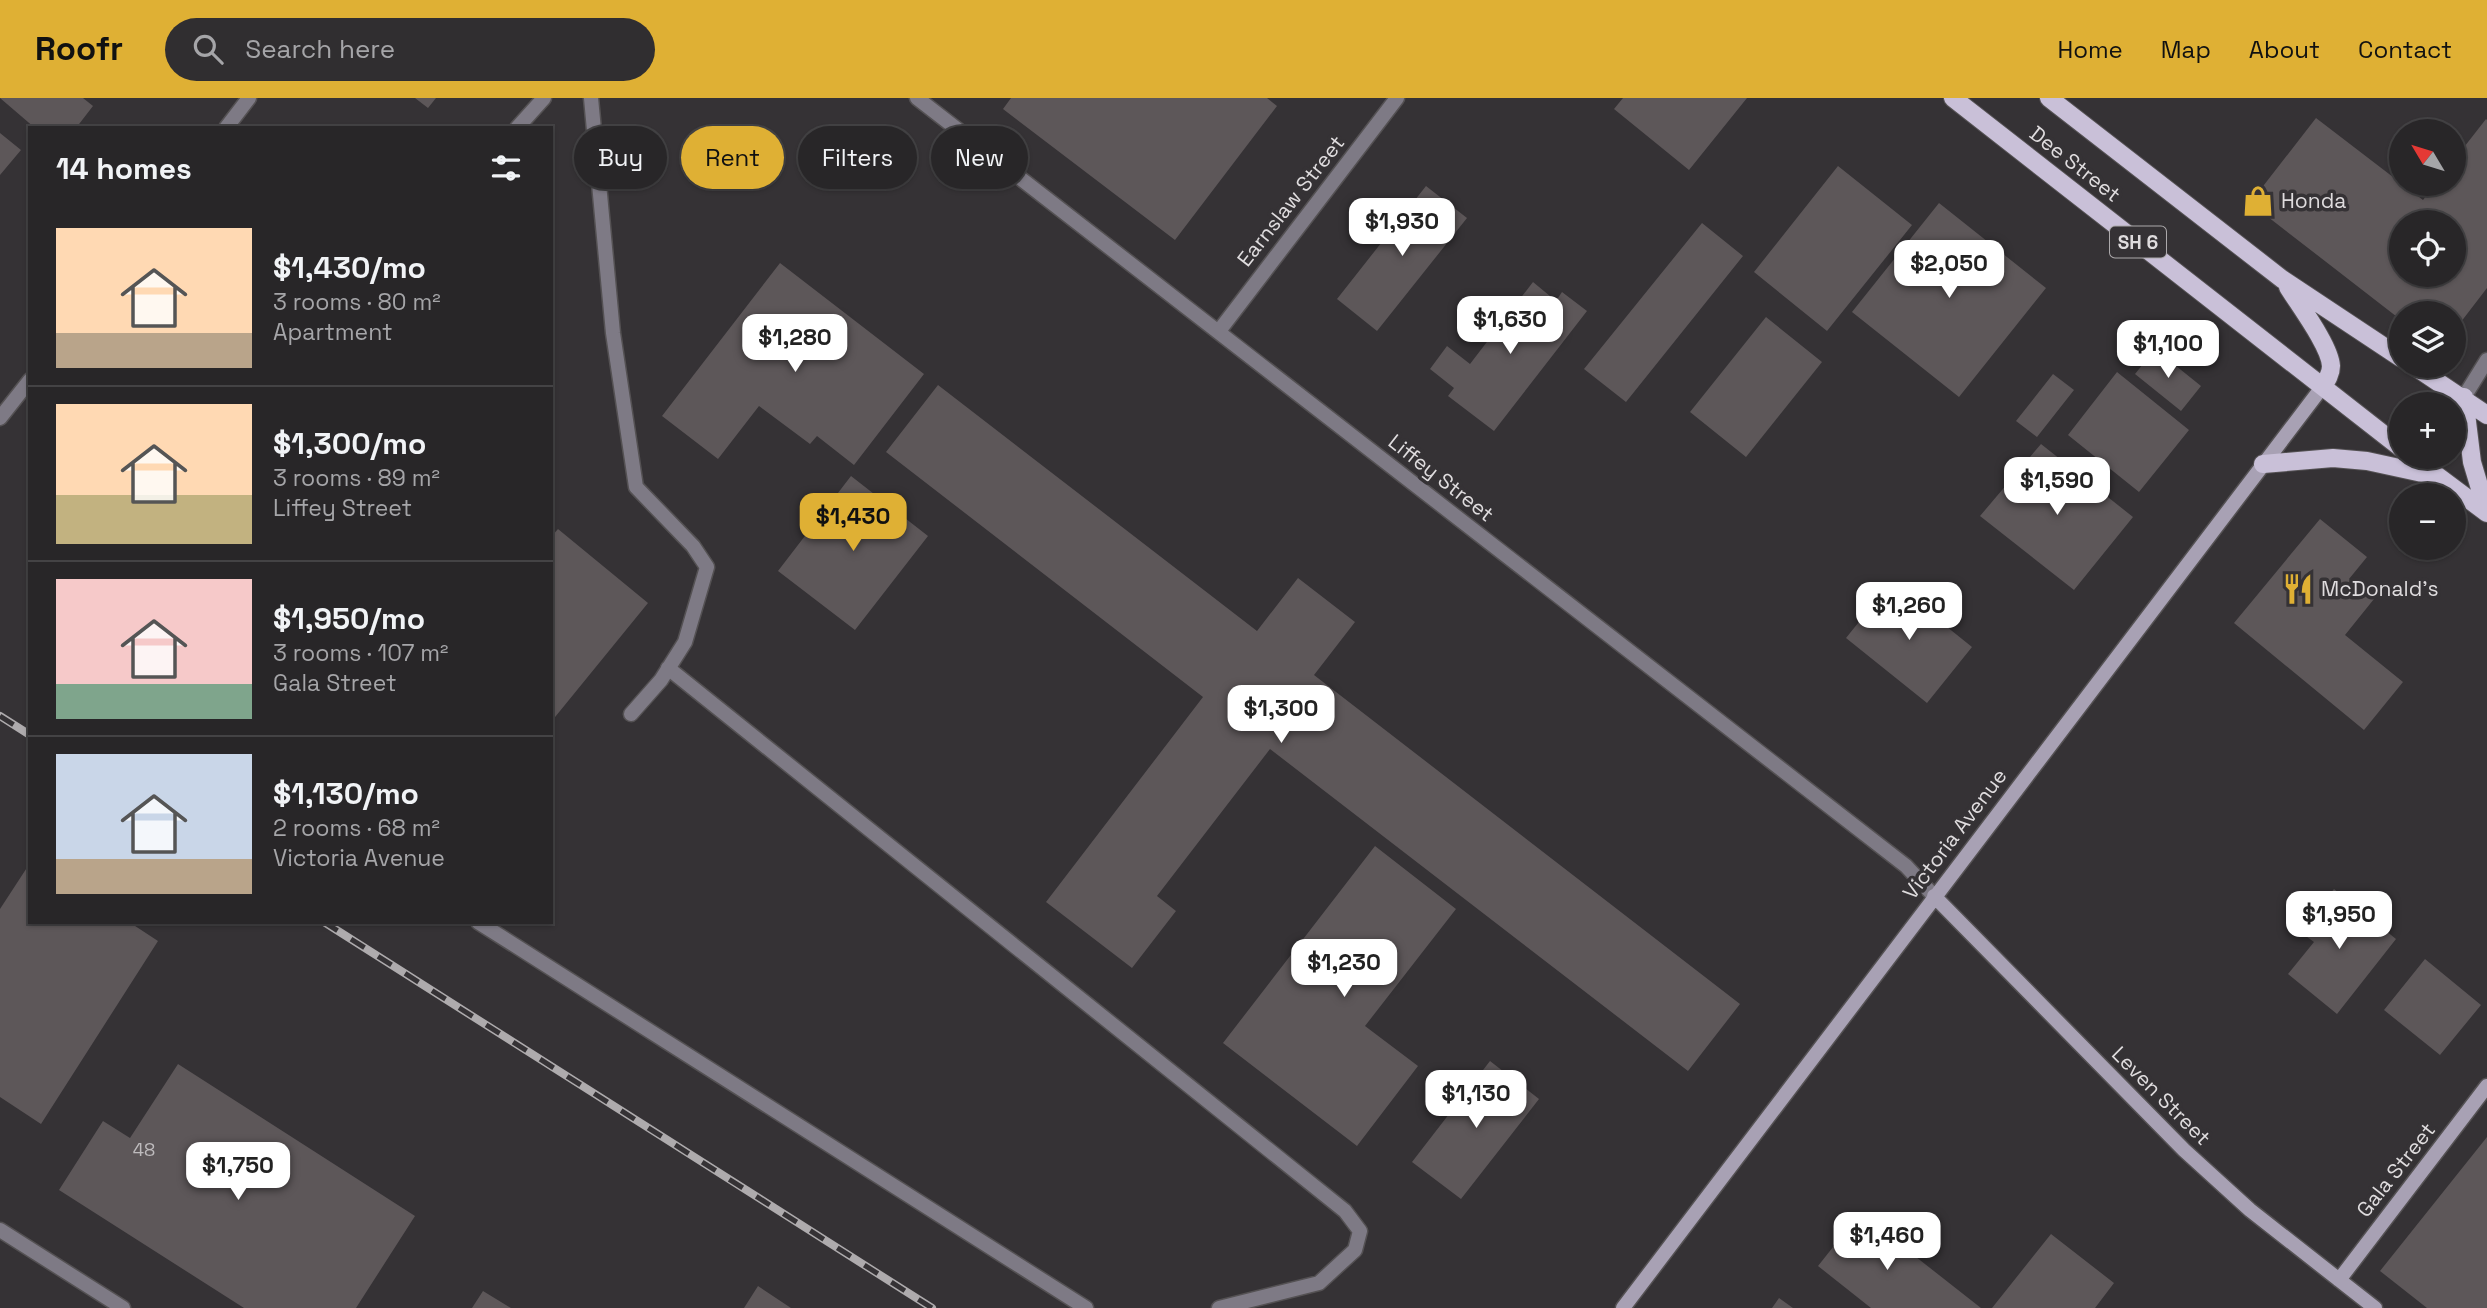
<!DOCTYPE html>
<meta charset="utf-8">
<style>
:root{--surface:#282628;--page:#302e30;--text:#f1f3f6;--muted:#a5a5a8;--line:#444345;--accent:#dfb034}
body{margin:0;font-family:"Space Grotesk",sans-serif;background:var(--page);color:var(--text);height:100vh;display:flex;flex-direction:column;font-size:26px;white-space:nowrap}
*{box-sizing:border-box;margin:0}
p{font-size:23px;color:var(--muted)}
.icon{flex:none;width:38px;height:38px;fill:none;stroke:currentColor;stroke-width:2;stroke-linecap:round;stroke-linejoin:round}
.map{position:relative;flex:1;overflow:hidden}
.sheet{position:absolute;left:28px;top:28px;width:525px;height:798px;display:flex;flex-direction:column;background:var(--surface);border-radius:0px;box-shadow:0 2px 5px #0004,0 0 0 2px var(--line)}
.sheet>*{flex:none}
.guide{position:absolute;left:574px;top:28px;width:665px;height:63px;display:flex;gap:14px}
.needle{width:46px;rotate:308deg}
.fabs{position:absolute;left:2389px;top:21px;display:grid;gap:14px}
.fabs a{display:grid;place-items:center;width:77px;height:77px;border-radius:50%;background:var(--surface);box-shadow:0 2px 5px #0004,0 0 0 2px var(--line);font-size:35px}
.price{position:absolute;translate:-50% -60px;padding:0 16px;border-radius:14px;background:#fff;color:#222;font-size:23px;line-height:46px;filter:drop-shadow(0 2px 4px #0008)}
.price::after{content:'';position:absolute;left:50%;top:42px;width:21px;height:16px;margin-left:-10px;background:inherit;clip-path:polygon(0 0,100% 0,50% 100%)}
.price.current{background:var(--accent);color:#111}
ul{padding:0;list-style:none}
li{display:flex;align-items:center;gap:21px;height:175px;padding:0 28px}
li+li{border-top:2px solid var(--line)}
li span{display:grid;place-items:center;flex:none;width:196px;height:140px;border-radius:0px;color:#555}
li>.icon{margin-inline-start:auto}
span .icon{width:84px;height:84px;fill:#fffc;stroke-width:1}
li b{font-size:30px}
h2{display:flex;justify-content:space-between;align-items:center;height:84px;padding:0 28px;font-size:30px}
.chip{padding:0 24px;border-radius:32px;background:var(--surface);box-shadow:0 2px 5px #0004,0 0 0 2px var(--line);font-size:24px;line-height:63px}
.chip.current{background:var(--accent);color:#111}
header{display:flex;align-items:center;gap:42px;box-sizing:border-box;height:98px;padding:0 35px;background:var(--accent);color:#111}
header strong{font-size:33px}
nav{display:flex;gap:38px;margin-inline-start:auto;font-size:24px}
.search{width:490px;height:63px;background:var(--page);display:flex;align-items:center;gap:18px;box-sizing:border-box;padding:0 24px;border-radius:38px;color:var(--muted);font-size:26px}
.map>svg:first-child{display:block}
.building{fill:#5d5759;fill-rule:evenodd}
.lines{fill:none;stroke-linecap:round;stroke-linejoin:round}
.lane-casing{stroke:#545153;stroke-width:17}
.street-casing{stroke:#545153;stroke-width:17}
.secondary-casing{stroke:#545153;stroke-width:17}
.primary-casing{stroke:#545153;stroke-width:20}
.lane{stroke:#7e7a85;stroke-width:14}
.street{stroke:#7e7a85;stroke-width:14}
.secondary{stroke:#a8a1b4;stroke-width:14}
.primary{stroke:#c9c0d8;stroke-width:18}
.rail-casing{stroke:#aeabad;stroke-width:8}
.rail{stroke:#353235;stroke-width:5;stroke-dasharray:16;stroke-linecap:butt}
.labels{text-anchor:middle;stroke-width:7;stroke-linejoin:round;paint-order:stroke}
.number-label{font-size:18px;fill:#bebbbd}
.shield{fill:#353235;stroke:#aca9ab;stroke-width:2}
.shield-label{font-size:19px;font-weight:bold;fill:#dfdcde}
.street-label{font-size:21px;fill:#dfdcde;stroke:#353235}
.poi-label{font-size:21px;fill:#dfdcde;stroke:#353235;text-anchor:start}
</style>
<header>
<strong>Roofr</strong>
<div class="search"><svg class="icon" aria-label="search" viewBox="0 0 24 24"><circle cx="10" cy="10" r="6"/><path d="M15 15l6 6"/></svg>Search here</div>
<nav><a>Home</a><a>Map</a><a>About</a><a>Contact</a></nav>
</header>
<div class="map">
<svg width="2487" height="1210" viewBox="0 0 2487 1210">
<rect width="100%" height="100%" fill="#353235"/>
<!-- building -->
<path class="building" d="M 0,0 L 83,0 L 93,8 L 76,30 L 35,30 Z
M 415,0 L 436,0 L 428,10 Z
M 1011,0 L 1267,0 L 1277,8 L 1175,142 L 1003,11 Z
M 1623,0 L 1747,0 L 1689,72 L 1614,11 Z
M 2316,20 L 2423,102 L 2435,86 L 2454,86 L 2454,62 L 2486,21 L 2487,22 L 2487,190 L 2454,233 L 2454,215 L 2401,215 L 2401,222 L 2250,105 ZM 2401,124 L 2454,124 L 2454,177 L 2401,177 Z
M 0,35 L 21,52 L 0,77 Z
M 1838,68 L 1912,127 L 1827,233 L 1754,174 Z
M 1426,88 L 1467,120 L 1377,233 L 1337,201 Z
M 1939,105 L 2046,190 L 1959,299 L 1852,214 Z
M 1702,125 L 1743,158 L 1626,304 L 1584,271 Z
M 780,165 L 924,276 L 854,367 L 817,338 L 810,346 L 759,308 L 718,361 L 662,318 Z
M 1533,184 L 1556,203 L 1562,194 L 1587,213 L 1494,333 L 1448,298 L 1454,290 L 1430,271 L 1447,248 L 1470,266 Z
M 1766,219 L 1822,264 L 1746,359 L 1690,314 Z
M 2155,251 L 2201,288 L 2181,313 L 2135,276 Z
M 2117,274 L 2189,332 L 2139,394 L 2068,337 Z
M 2053,276 L 2074,292 L 2037,339 L 2016,323 Z
M 938,287 L 1257,533 L 1298,480 L 1355,524 L 1314,577 L 1740,906 L 1688,973 L 1270,651 L 1157,798 L 1176,813 L 1132,870 L 1046,804 L 1203,599 L 886,354 Z
M 2041,346 L 2133,419 L 2074,492 L 1980,418 Z
M 851,378 L 928,438 L 855,532 L 778,473 Z
M 2320,421 L 2367,459 L 2349,481 L 2374,501 L 2345,537 L 2403,584 L 2364,632 L 2234,525 Z
M 558,431 L 648,505 L 551,624 L 551,439 Z
M 1891,484 L 1972,549 L 1927,605 L 1846,540 Z
M 1375,748 L 1456,811 L 1365,928 L 1418,968 L 1357,1048 L 1223,945 Z
M 30,765 L 30,824 L 129,824 L 158,843 L 41,1026 L 0,999 L 0,811 Z
M 2334,791 L 2396,841 L 2337,916 L 2288,876 L 2314,844 L 2299,833 Z
M 2425,861 L 2481,907 L 2440,957 L 2384,912 Z
M 1490,963 L 1539,1001 L 1461,1101 L 1412,1064 Z
M 178,966 L 415,1118 L 356,1210 L 244,1210 L 59,1092 L 103,1023 L 130,1040 Z
M 2487,1039 L 2487,1210 L 2427,1210 L 2380,1173 Z
M 1860,1115 L 1981,1210 L 1871,1210 L 1818,1168 Z
M 2051,1136 L 2114,1185 L 2095,1210 L 1992,1210 Z
M 758,1188 L 791,1210 L 744,1210 Z
M 483,1193 L 511,1210 L 472,1210 Z
M 1779,1200 L 1793,1210 L 1772,1210 Z"/>
<g class="lines">
<defs>
<path id="lane" d="M 591,0 L 613,235 L 636,389 L 693,448 L 707,469 L 685,544 L 661,582 L 631,616
M 517,30 L 544,0
M 668,570 L 1345,1113 L 1360,1133 L 1355,1152 L 1319,1185 L 1219,1210
M 478,824 L 1086,1210"/>
<path id="street" d="M 917,0 L 1906,768 L 1934,798
M 226,30 L 249,0
M 1219,233 L 1397,0
M 2464,299 L 2487,262
M 0,320 L 30,282
M 0,1132 L 123,1210"/>
<path id="secondary" d="M 1934,798 L 2184,1052 L 2250,1112 L 2375,1210
M 2339,1182 L 2487,988
M 1623,1210 L 2323,288"/>
<path id="primary" d="M 1953,0 L 2401,350
M 2049,0 L 2282,181 L 2401,260
M 2288,189 C 2299,207 2330,248 2331,268 C 2331,276 2327,282 2323,288
M 2414,268 L 2487,317
M 2464,299 L 2472,364 L 2487,414
M 2412,359 L 2487,415
M 2263,366 L 2333,360 L 2367,363 L 2436,378"/>
</defs>
<!-- lane casing -->
<use href="#lane" class="lane-casing"/>
<!-- street casing -->
<use href="#street" class="street-casing"/>
<!-- secondary casing -->
<use href="#secondary" class="secondary-casing"/>
<!-- primary casing -->
<use href="#primary" class="primary-casing"/>
<!-- lane -->
<use href="#lane" class="lane"/>
<!-- street -->
<use href="#street" class="street"/>
<!-- secondary -->
<use href="#secondary" class="secondary"/>
<!-- primary -->
<use href="#primary" class="primary"/>
<defs>
<path id="rail" d="M 0,618 L 30,637
M 324,824 L 932,1210"/>
</defs>
<!-- rail casing -->
<use href="#rail" class="rail-casing"/>
<!-- rail -->
<use href="#rail" class="rail"/>
</g>
<!-- icons -->
<defs>
<symbol id="shop-bare" viewBox="-9 -9 18 18"><path d="M-5-2.5h2.3a2.7 3.5 0 0 1 5.4 0H5L5.5 6h-11ZM-1.5-2.5h3a1.5 2.3 0 0 0-3 0Z" fill="#dfb034" stroke="#353235" stroke-width="2.5" paint-order="stroke"/></symbol>
<symbol id="restaurant-bare" viewBox="-9 -9 18 18"><path d="M-5-6h1v4h1v-4h1v4h1v-4h1v5L-1.5 .5V6h-2V.5L-5-1ZM5-6V6H3V1.5H1.5Q1.5-4 5-6Z" fill="#dfb034" stroke="#353235" stroke-width="2.5" paint-order="stroke"/></symbol>
</defs>
<g fill-rule="evenodd">
<use href="#shop-bare" x="2236" y="81" width="44" height="44"/>
<use href="#restaurant-bare" x="2276" y="469" width="44" height="44"/>
</g>
<g class="labels">
<!-- number labels -->
<g class="number-label">
<text x="144" y="1058">48</text>
</g>
<!-- shield labels -->
<rect class="shield" x="2110" y="128.5" width="56" height="31" rx="5"/>
<g class="shield-label">
<text x="2138" y="151">SH 6</text>
</g>
<!-- street labels -->
<g class="street-label">
<text transform="translate(2075 66) rotate(38)" y="7">Dee Street</text>
<text transform="translate(1291 103) rotate(-52)" y="7">Earnslaw Street</text>
<text transform="translate(1441 380) rotate(38)" y="7">Liffey Street</text>
<text transform="translate(1955 736) rotate(-53)" y="7">Victoria Avenue</text>
<text transform="translate(2161 998) rotate(45)" y="7">Leven Street</text>
<text transform="translate(2396 1072) rotate(-52)" y="7">Gala Street</text>
</g>
<!-- poi labels -->
<g class="poi-label">
<text x="2281" y="110">Honda</text>
<text x="2321" y="498">McDonald's</text>
</g>
</g>
</svg>
<div class="fabs">
<a><svg class="needle" viewBox="-14 -14 28 28"><path d="M0-13l5 13h-10z" fill="#e53935"/><path d="M0 13l5-13h-10z" fill="#a5a5a8"/></svg></a>
<a><svg class="icon" aria-label="locate" viewBox="0 0 24 24"><circle cx="12" cy="12" r="6"/><path d="M12 2v4M12 18v4M2 12h4M18 12h4"/></svg></a>
<a><svg class="icon" aria-label="layers" viewBox="0 0 24 24"><path d="M12 4l9 5-9 5-9-5zM3 14l9 5 9-5"/></svg></a>
<a>+</a>
<a>−</a>
</div>
<b class="price" style="left:1402px;top:160px">$1,930</b>
<b class="price" style="left:1949px;top:202px">$2,050</b>
<b class="price" style="left:1510px;top:258px">$1,630</b>
<b class="price" style="left:795px;top:276px">$1,280</b>
<b class="price" style="left:2168px;top:282px">$1,100</b>
<b class="price" style="left:2057px;top:419px">$1,590</b>
<b class="price current" style="left:853px;top:455px">$1,430</b>
<b class="price" style="left:1909px;top:544px">$1,260</b>
<b class="price" style="left:1281px;top:647px">$1,300</b>
<b class="price" style="left:2339px;top:853px">$1,950</b>
<b class="price" style="left:1344px;top:901px">$1,230</b>
<b class="price" style="left:1476px;top:1032px">$1,130</b>
<b class="price" style="left:238px;top:1104px">$1,750</b>
<b class="price" style="left:1887px;top:1174px">$1,460</b>
<div class="guide">
<a class="chip">Buy</a>
<a class="chip current">Rent</a>
<a class="chip">Filters</a>
<a class="chip">New</a>
</div>
<section class="sheet">
<h2>14 homes<svg class="icon" aria-label="filters" viewBox="0 0 24 24"><path d="M4 7h16M4 17h16"/><circle cx="9" cy="7" r="2"/><circle cx="15" cy="17" r="2"/></svg></h2>
<ul>
<li><span style="background:linear-gradient(#ffd9b3 75%,#b9a48a 0)"><svg class="icon" aria-label="home" viewBox="0 0 24 24"><path d="M3 11l9-7 9 7M6 9v11h12V9"/></svg></span><div><b>$1,430/mo</b><p>3 rooms · 80 m²</p><p>Apartment</p></div></li>
<li><span style="background:linear-gradient(#ffd9b3 65%,#c2b280 0)"><svg class="icon" aria-label="home" viewBox="0 0 24 24"><path d="M3 11l9-7 9 7M6 9v11h12V9"/></svg></span><div><b>$1,300/mo</b><p>3 rooms · 89 m²</p><p>Liffey Street</p></div></li>
<li><span style="background:linear-gradient(#f6c9c9 75%,#7fa58c 0)"><svg class="icon" aria-label="home" viewBox="0 0 24 24"><path d="M3 11l9-7 9 7M6 9v11h12V9"/></svg></span><div><b>$1,950/mo</b><p>3 rooms · 107 m²</p><p>Gala Street</p></div></li>
<li><span style="background:linear-gradient(#c9d6e8 75%,#b9a48a 0)"><svg class="icon" aria-label="home" viewBox="0 0 24 24"><path d="M3 11l9-7 9 7M6 9v11h12V9"/></svg></span><div><b>$1,130/mo</b><p>2 rooms · 68 m²</p><p>Victoria Avenue</p></div></li>
</ul>
</section>
</div>
